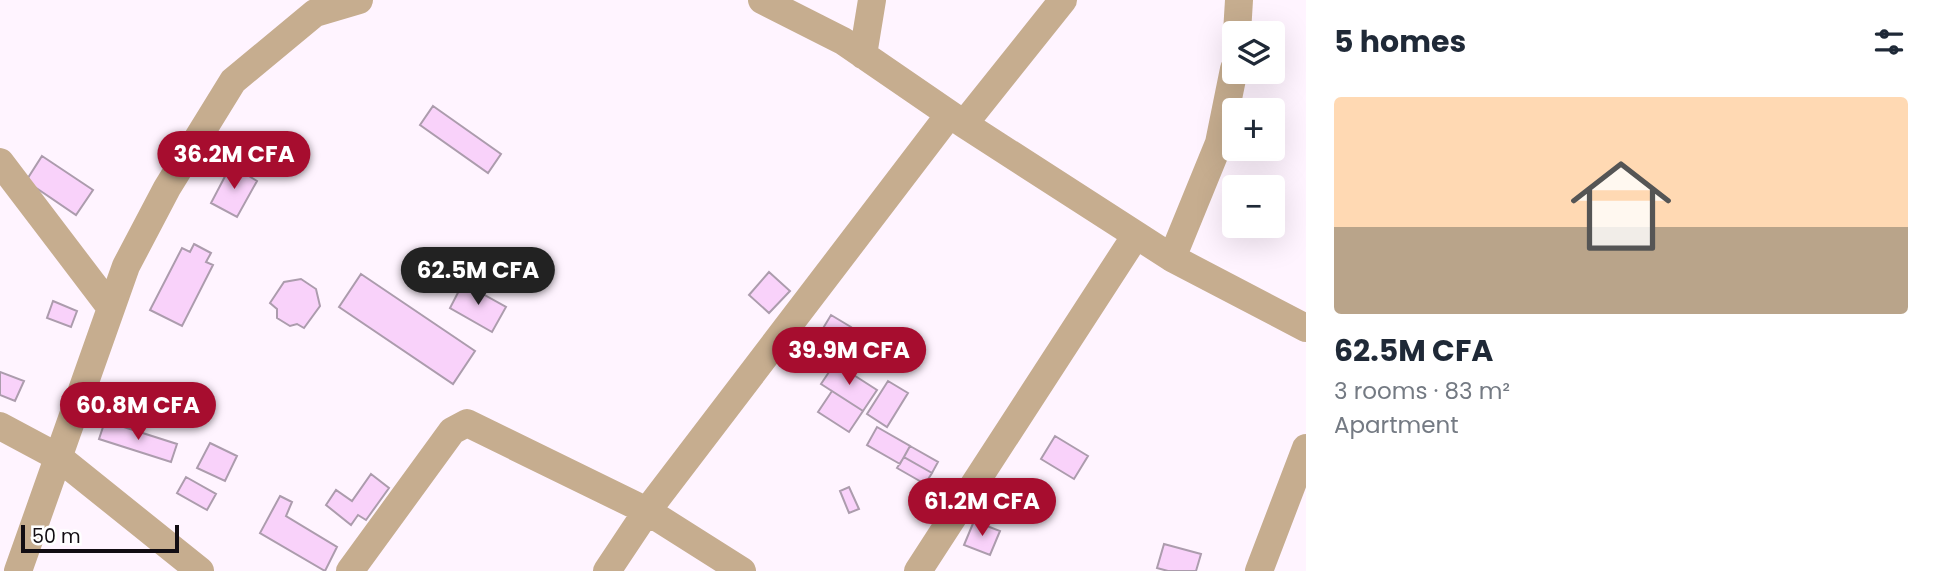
<!DOCTYPE html>
<meta charset="utf-8">
<style>
:root{--surface:#fff;--page:#f2f2f3;--text:#1f2937;--muted:#747a83;--line:#e0e1e3;--accent:#a70d2f}
body{margin:0;font-family:Poppins,sans-serif;background:var(--page);color:var(--text);height:100vh;display:flex;flex-direction:column;font-size:26px;white-space:nowrap}
*{box-sizing:border-box;margin:0}
p{font-size:23px;color:var(--muted)}
.icon{flex:none;width:38px;height:38px;fill:none;stroke:currentColor;stroke-width:2;stroke-linecap:round;stroke-linejoin:round}
.map{position:relative;flex:1;overflow:hidden}
.sheet{display:flex;flex-direction:column;background:var(--surface);width:630px}
.sheet>*{flex:none}
.tools{position:absolute;left:1222px;top:21px;display:grid;gap:14px}
.tools a{display:grid;place-items:center;width:63px;height:63px;border-radius:7px;background:var(--surface);box-shadow:0 7px 28px #0002;font-size:35px}
.scale{position:absolute;left:21px;bottom:18px;width:158px;box-sizing:border-box;padding-left:7px;border:4px solid #120d13;border-top:0;font-size:19px;line-height:24px;white-space:nowrap;color:#120d13;-webkit-text-stroke:5px #fff;paint-order:stroke}
.price{position:absolute;translate:-50% -60px;padding:0 16px;border-radius:24px;background:var(--accent);color:#fff;font-size:23px;line-height:46px;filter:drop-shadow(0 2px 4px #0008)}
.price::after{content:'';position:absolute;left:50%;top:42px;width:21px;height:16px;margin-left:-10px;background:inherit;clip-path:polygon(0 0,100% 0,50% 100%)}
.price.active{background:#222;color:#fff}
ul{padding:0;list-style:none}
li{display:grid;align-content:center;gap:14px;height:371px;padding:0 28px}
li+li{border-top:2px solid var(--line)}
li span{display:grid;place-items:center;height:217px;border-radius:7px;color:#555}
li>.icon{margin-inline-start:auto}
span .icon{width:126px;height:126px;fill:#fffc;stroke-width:1}
li b{font-size:30px}
h2{display:flex;justify-content:space-between;align-items:center;height:84px;padding:0 28px;font-size:30px}
main{display:flex;flex:1;min-height:0}
.map>svg:first-child{display:block}
.building{fill:#f9d2fa;stroke:#ac9cad;stroke-width:2}
.lines{fill:none;stroke-linecap:round;stroke-linejoin:round}
.minor{stroke:#c6ad8f;stroke-width:28}
</style>
<main>
<div class="map">
<svg width="1306" height="571" viewBox="0 0 1306 571">
<rect width="100%" height="100%" fill="#fff4ff"/>
<!-- building -->
<path class="building" d="M 433,106 L 501,154 L 488,173 L 420,125 Z
M 42,156 L 93,190 L 76,215 L 26,181 Z
M 231,165 L 257,181 L 237,217 L 211,203 Z
M 194,244 L 211,253 L 206,262 L 213,265 L 182,326 L 150,310 L 182,248 L 190,252 Z
M 769,272 L 790,291 L 769,313 L 749,295 Z
M 361,274 L 475,351 L 453,384 L 339,307 Z
M 301,279 L 316,289 L 320,306 L 304,328 L 297,324 L 290,326 L 277,318 L 277,309 L 270,303 L 284,282 Z
M 463,283 L 506,307 L 492,332 L 450,308 Z
M 53,301 L 77,311 L 71,327 L 47,318 Z
M 831,315 L 851,327 L 836,352 L 816,340 Z
M 835,363 L 877,390 L 863,411 L 821,384 Z
M 0,372 L 24,381 L 15,401 L 0,395 Z
M 888,381 L 908,393 L 887,427 L 867,414 Z
M 179,387 L 207,401 L 202,412 L 174,398 Z
M 832,391 L 863,411 L 849,432 L 818,412 Z
M 105,421 L 177,444 L 171,462 L 99,439 Z
M 877,427 L 910,446 L 900,464 L 867,445 Z
M 1055,436 L 1088,456 L 1074,479 L 1041,459 Z
M 210,443 L 237,456 L 225,481 L 197,468 Z
M 910,446 L 938,462 L 932,473 L 904,457 Z
M 904,457 L 932,473 L 925,484 L 897,468 Z
M 371,474 L 389,488 L 366,520 L 358,515 L 351,525 L 326,505 L 336,490 L 352,501 Z
M 186,477 L 216,494 L 207,510 L 177,493 Z
M 849,487 L 859,509 L 849,513 L 840,491 Z
M 280,496 L 292,502 L 286,516 L 337,547 L 325,571 L 260,533 Z
M 974,521 L 1000,531 L 990,555 L 964,545 Z
M 1164,544 L 1201,554 L 1196,571 L 1168,571 L 1157,568 Z"/>
<g class="lines">
<!-- minor -->
<path class="minor" d="M 762,0 L 843,41 L 964,124 L 1172,258 L 1306,328
M 1237,33 L 1239,0
M 863,55 L 872,0
M 964,124 L 1063,0
M 0,162 L 111,308
M 1172,258 L 1219,143 L 1234,69
M 0,426 L 58,457 L 200,571
M 18,571 L 126,266 L 167,188 L 233,81 L 315,13 L 359,0
M 350,571 L 452,431 L 467,423 L 647,511 L 742,571
M 607,571 L 647,511 L 949,115
M 918,571 L 1136,235
M 1259,571 L 1306,448"/>
</g>
</svg>
<div class="tools">
<a><svg class="icon" aria-label="layers" viewBox="0 0 24 24"><path d="M12 4l9 5-9 5-9-5zM3 14l9 5 9-5"/></svg></a>
<a>+</a>
<a>−</a>
</div>
<div class="scale">50 m</div>
<b class="price" style="left:234px;top:191px">36.2M CFA</b>
<b class="price active" style="left:478px;top:307px">62.5M CFA</b>
<b class="price" style="left:849px;top:387px">39.9M CFA</b>
<b class="price" style="left:138px;top:442px">60.8M CFA</b>
<b class="price" style="left:982px;top:538px">61.2M CFA</b>
</div>
<section class="sheet">
<h2>5 homes<svg class="icon" aria-label="filters" viewBox="0 0 24 24"><path d="M4 7h16M4 17h16"/><circle cx="9" cy="7" r="2"/><circle cx="15" cy="17" r="2"/></svg></h2>
<ul>
<li><span style="background:linear-gradient(#ffd9b3 60%,#b9a48a 0)"><svg class="icon" aria-label="home" viewBox="0 0 24 24"><path d="M3 11l9-7 9 7M6 9v11h12V9"/></svg></span><div><b>62.5M CFA</b><p>3 rooms · 83 m²</p><p>Apartment</p></div></li>
</ul>
</section>
</main>
